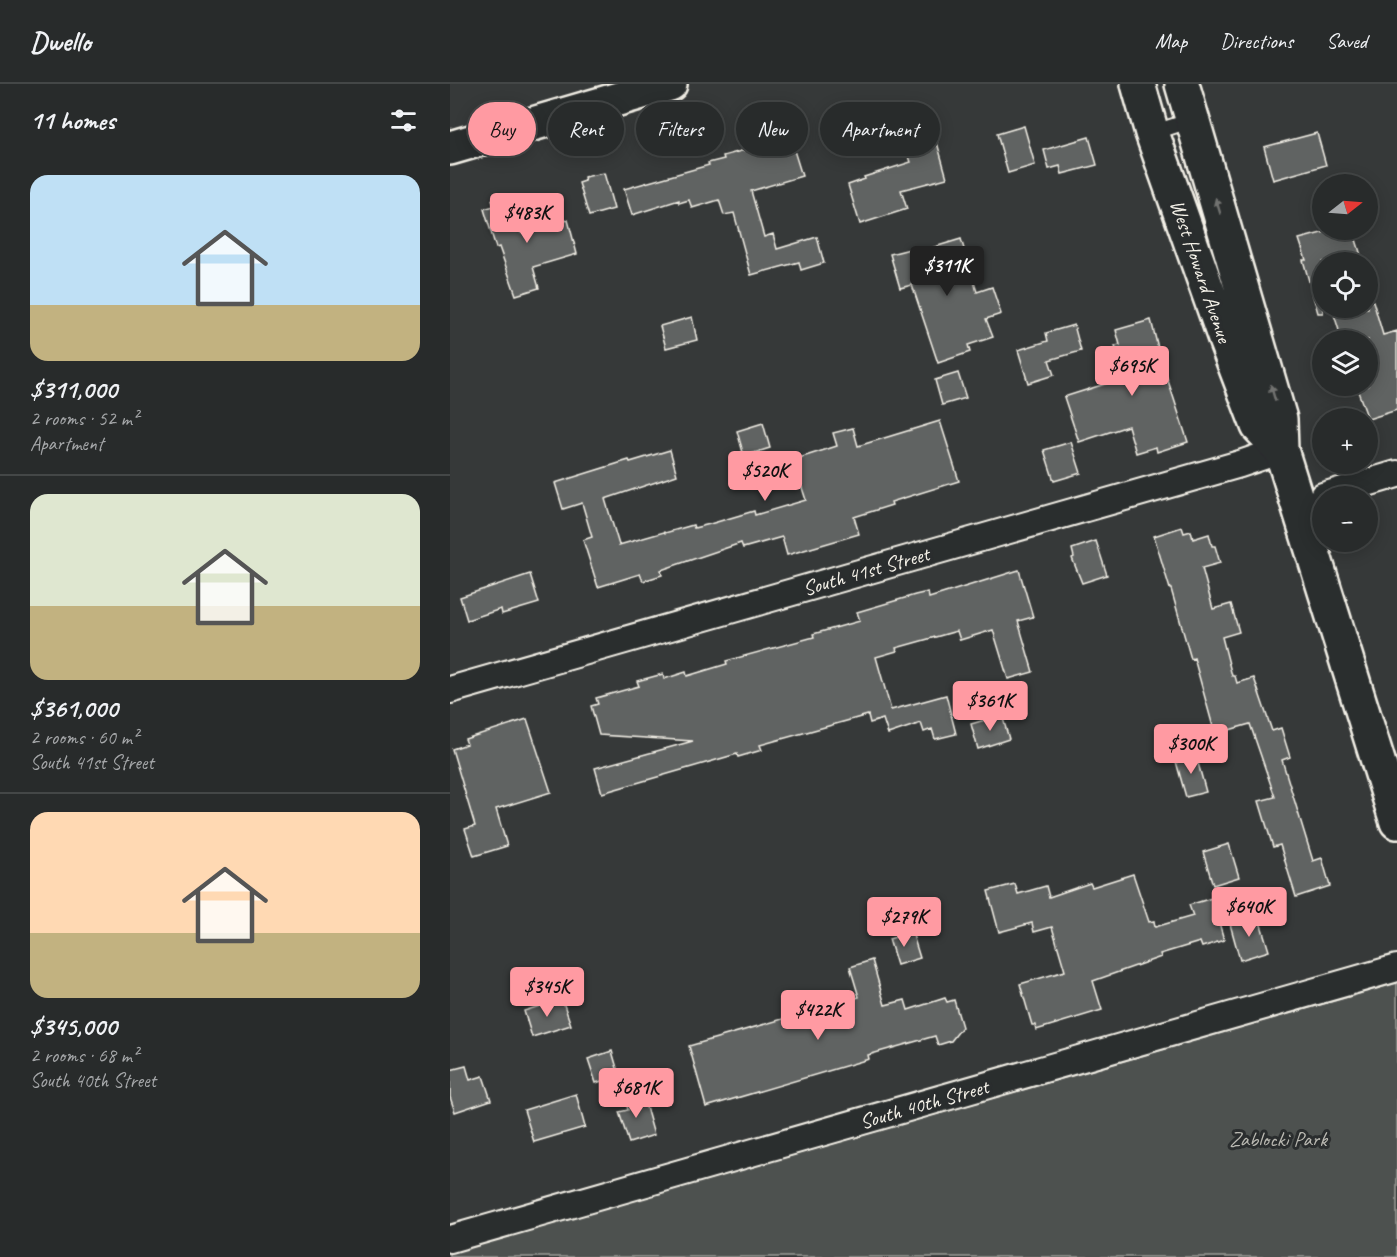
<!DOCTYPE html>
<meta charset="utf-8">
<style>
:root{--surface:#282b2b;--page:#303333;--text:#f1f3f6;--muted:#a5a7a9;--line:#444747;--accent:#ff9aa2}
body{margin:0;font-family:Caveat,sans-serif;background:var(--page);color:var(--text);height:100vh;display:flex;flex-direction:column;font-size:22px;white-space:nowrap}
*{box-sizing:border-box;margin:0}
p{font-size:20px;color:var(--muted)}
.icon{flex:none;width:33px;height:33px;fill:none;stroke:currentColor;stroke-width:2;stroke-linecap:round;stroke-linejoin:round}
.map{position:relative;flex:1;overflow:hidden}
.panel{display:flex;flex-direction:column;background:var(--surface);width:450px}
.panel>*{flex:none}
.guide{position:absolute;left:18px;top:18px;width:570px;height:54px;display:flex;gap:12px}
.needle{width:39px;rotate:73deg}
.buttons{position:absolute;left:862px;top:90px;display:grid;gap:12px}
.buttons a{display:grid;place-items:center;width:66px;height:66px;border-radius:50%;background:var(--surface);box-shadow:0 3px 15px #0003,0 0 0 2px var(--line);font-size:30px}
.price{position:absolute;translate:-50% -51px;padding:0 14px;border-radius:6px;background:var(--accent);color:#111;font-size:20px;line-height:39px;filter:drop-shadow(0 2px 3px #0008)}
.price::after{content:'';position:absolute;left:50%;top:36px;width:18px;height:14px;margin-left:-9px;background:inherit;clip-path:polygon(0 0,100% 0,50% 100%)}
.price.active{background:#222;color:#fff}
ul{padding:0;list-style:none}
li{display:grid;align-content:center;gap:12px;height:318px;padding:0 30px}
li+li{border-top:2px solid var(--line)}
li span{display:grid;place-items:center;height:186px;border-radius:18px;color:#555}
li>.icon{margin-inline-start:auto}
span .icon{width:108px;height:108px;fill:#fffc;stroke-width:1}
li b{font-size:26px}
h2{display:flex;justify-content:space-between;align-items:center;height:72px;padding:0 30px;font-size:26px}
.pill{padding:0 21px;border-radius:27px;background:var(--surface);box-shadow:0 3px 15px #0003,0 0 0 2px var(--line);font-size:21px;line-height:54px}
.pill.active{background:var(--accent);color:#111}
header{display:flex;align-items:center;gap:36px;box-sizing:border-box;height:84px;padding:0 30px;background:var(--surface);border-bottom:2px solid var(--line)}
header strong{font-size:28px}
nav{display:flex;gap:33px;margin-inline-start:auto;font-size:21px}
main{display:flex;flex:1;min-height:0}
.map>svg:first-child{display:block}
.green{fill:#4e514f;stroke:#a1a19c;stroke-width:1.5}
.building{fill:#616362;stroke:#f4f1e8;stroke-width:1.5}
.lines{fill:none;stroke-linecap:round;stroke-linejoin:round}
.service-casing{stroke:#f4f1e8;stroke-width:18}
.minor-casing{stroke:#f4f1e8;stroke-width:30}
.tertiary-casing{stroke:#f4f1e8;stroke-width:38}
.secondary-casing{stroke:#f4f1e8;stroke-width:38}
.service{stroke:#2a2d2e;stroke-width:14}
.minor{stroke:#2a2d2e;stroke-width:26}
.tertiary{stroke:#2a2d2e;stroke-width:33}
.secondary{stroke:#2a2d2e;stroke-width:33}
.oneway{fill:#71726f}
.labels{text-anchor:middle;stroke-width:6;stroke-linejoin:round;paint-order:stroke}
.street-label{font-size:21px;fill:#f4f1e8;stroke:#2a2d2e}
.park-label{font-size:21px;fill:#bab9b2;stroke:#2a2d2e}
</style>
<header>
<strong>Dwello</strong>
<nav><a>Map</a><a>Directions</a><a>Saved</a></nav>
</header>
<main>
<section class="panel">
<h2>11 homes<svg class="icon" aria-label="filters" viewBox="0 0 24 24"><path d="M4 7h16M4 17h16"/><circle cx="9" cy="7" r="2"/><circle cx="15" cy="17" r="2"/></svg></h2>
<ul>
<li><span style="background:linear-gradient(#bfe0f5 70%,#c2b280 0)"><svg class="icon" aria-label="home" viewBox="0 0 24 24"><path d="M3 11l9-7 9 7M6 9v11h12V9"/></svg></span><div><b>$311,000</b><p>2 rooms · 52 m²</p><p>Apartment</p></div></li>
<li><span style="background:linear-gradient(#dfe7d0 60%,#c2b280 0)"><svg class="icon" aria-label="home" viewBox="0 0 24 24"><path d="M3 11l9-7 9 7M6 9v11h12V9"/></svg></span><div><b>$361,000</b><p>2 rooms · 60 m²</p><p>South 41st Street</p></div></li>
<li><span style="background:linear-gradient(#ffd9b3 65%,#c2b280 0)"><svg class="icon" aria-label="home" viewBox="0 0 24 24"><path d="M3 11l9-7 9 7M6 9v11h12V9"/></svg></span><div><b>$345,000</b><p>2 rooms · 68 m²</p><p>South 40th Street</p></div></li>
</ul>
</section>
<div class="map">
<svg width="947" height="1173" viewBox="0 0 947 1173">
<rect width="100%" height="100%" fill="#363939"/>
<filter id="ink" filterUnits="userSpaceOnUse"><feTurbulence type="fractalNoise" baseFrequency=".0167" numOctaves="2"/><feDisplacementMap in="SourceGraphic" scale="12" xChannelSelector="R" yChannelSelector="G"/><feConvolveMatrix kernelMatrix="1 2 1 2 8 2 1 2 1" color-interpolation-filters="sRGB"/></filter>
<g filter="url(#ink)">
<!-- green -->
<path class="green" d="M 947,899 L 947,1173 L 0,1173 L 0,1169 Z"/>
<!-- building -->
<path class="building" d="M 574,42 L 585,81 L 558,89 L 547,50 Z
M 337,44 L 352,92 L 301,107 L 314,153 L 323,150 L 327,165 L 367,153 L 374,179 L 351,186 L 349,178 L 301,191 L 284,129 L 274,131 L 269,116 L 242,124 L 239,116 L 229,119 L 229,116 L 182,131 L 174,105 L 259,81 L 258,79 L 274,75 L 273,72 L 313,61 L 310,52 Z
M 867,49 L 876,81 L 823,96 L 814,63 Z
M 639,53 L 647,81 L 612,90 L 610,82 L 599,85 L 594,66 Z
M 486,55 L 497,94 L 451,106 L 457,125 L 410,140 L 398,101 L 415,95 L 414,93 L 461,78 L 458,70 L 464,68 L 462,61 Z
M 154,89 L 164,125 L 139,132 L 129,99 L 135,97 L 134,93 Z
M 59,111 L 71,149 L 118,136 L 127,170 L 83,183 L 89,204 L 66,211 L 49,163 L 46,164 L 34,125 L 44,122 L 42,116 Z
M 883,146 L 903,146 L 913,178 L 873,178 L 873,229 L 868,229 L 853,176 L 856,176 L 849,155 Z
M 511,155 L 527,208 L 542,203 L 551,230 L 536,235 L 543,253 L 518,261 L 520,268 L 488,279 L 462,201 L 450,204 L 440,170 L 464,164 L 465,169 Z
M 923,217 L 933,251 L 947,247 L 947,326 L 918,335 L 906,302 L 918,302 L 918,256 L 892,256 L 882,224 L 918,224 L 918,218 Z
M 242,233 L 247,256 L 216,264 L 210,242 Z
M 701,236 L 710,272 L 738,358 L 707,368 L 706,363 L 686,369 L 678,342 L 629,358 L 614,313 L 674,294 L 665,262 L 670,261 L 666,246 Z
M 624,241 L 631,267 L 599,276 L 604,291 L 578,299 L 568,266 L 598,257 L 596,249 Z
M 508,289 L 516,314 L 492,321 L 485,296 Z
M 490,337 L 509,397 L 441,418 L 442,421 L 404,433 L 409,450 L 337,471 L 332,453 L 293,464 L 291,459 L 211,486 L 212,491 L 193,497 L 190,490 L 148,503 L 133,456 L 142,453 L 132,419 L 113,425 L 105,399 L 179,376 L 180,378 L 220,366 L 227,391 L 155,415 L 169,461 L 214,448 L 215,449 L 243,441 L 244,444 L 260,440 L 304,427 L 305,431 L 356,416 L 343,376 L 387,362 L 383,349 L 403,344 L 408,362 Z
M 313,339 L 320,364 L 294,372 L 287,347 Z
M 621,358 L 631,389 L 604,397 L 594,366 Z
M 732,443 L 734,449 L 741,447 L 743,455 L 759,450 L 762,462 L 765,462 L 770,479 L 752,484 L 763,525 L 781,520 L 789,548 L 772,553 L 782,592 L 785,592 L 787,599 L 804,594 L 822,647 L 831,644 L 840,673 L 832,676 L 863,777 L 872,774 L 880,802 L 846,813 L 830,761 L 823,763 L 809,717 L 825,713 L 800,640 L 765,650 L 744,574 L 741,575 L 721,505 L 720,505 L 704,452 Z
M 646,457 L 657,491 L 632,499 L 622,474 L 624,473 L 622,465 Z
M 569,486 L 583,533 L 568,537 L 583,588 L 558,595 L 543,546 L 510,556 L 507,547 L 446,564 L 447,567 L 426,573 L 441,626 L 496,611 L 506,650 L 485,655 L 482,645 L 474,648 L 471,639 L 438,650 L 433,635 L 420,639 L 418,631 L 310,661 L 312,666 L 288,673 L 287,670 L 152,709 L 145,684 L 243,657 L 149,651 L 141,622 L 148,620 L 146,614 L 189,602 L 187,597 L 213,590 L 214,595 L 236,588 L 237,592 L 277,580 L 276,577 L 364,553 L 363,550 L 410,537 L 407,528 L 465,511 L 478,508 L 479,514 Z
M 80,490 L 89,519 L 52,530 L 51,525 L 17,536 L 10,513 Z
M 552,631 L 559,655 L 528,665 L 521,640 Z
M 77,635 L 101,708 L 46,725 L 57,762 L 24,772 L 15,745 L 25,742 L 2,665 L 17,660 L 15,655 Z
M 745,668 L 756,708 L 736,713 L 725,674 Z
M 779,760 L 789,793 L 763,801 L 753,768 Z
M 683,790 L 699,838 L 704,837 L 705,843 L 743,832 L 739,821 L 762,814 L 774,856 L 752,863 L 750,858 L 710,870 L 711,873 L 643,897 L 652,926 L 586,946 L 585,941 L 582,941 L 570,900 L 615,887 L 602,843 L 584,848 L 582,839 L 549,848 L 538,807 L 565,800 L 568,810 L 596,802 L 599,813 L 640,799 L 642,803 Z
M 808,831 L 819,867 L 790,876 L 780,840 Z
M 462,848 L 470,874 L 447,881 L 439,855 Z
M 422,876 L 435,921 L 455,916 L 458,926 L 495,914 L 497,918 L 504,916 L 512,943 L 501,957 L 488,961 L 485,952 L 418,971 L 419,975 L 256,1023 L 239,962 L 409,913 L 400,883 Z
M 112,915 L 121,941 L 82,953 L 74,927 Z
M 162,967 L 169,991 L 146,999 L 138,975 Z
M 16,982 L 20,996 L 33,992 L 41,1016 L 5,1028 L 0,1013 L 0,986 Z
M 192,1009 L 204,1051 L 179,1059 L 169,1028 L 178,1026 L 175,1014 Z
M 126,1010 L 135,1043 L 84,1058 L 74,1026 Z"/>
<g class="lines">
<defs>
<path id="service" d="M 702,49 L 742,36"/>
<path id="minor" d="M 873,412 L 947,390
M 0,606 L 790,380 L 831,366
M 0,1155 L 947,884"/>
<path id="tertiary" d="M 688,0 L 702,49 L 776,258 L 808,342 L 831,366
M 732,0 L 830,335 L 831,366 L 947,738"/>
<path id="secondary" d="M 0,64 L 220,0"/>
</defs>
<!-- service casing -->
<use href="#service" class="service-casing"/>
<!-- minor casing -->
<use href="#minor" class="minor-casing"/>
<!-- tertiary casing -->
<use href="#tertiary" class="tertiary-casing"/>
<!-- secondary casing -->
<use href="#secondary" class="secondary-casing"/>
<!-- service -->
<use href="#service" class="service"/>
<!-- minor -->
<use href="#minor" class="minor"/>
<!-- tertiary -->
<use href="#tertiary" class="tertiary"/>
<!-- secondary -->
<use href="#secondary" class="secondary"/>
</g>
<!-- one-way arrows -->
<defs><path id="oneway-solid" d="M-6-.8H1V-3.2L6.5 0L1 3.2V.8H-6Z" transform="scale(1.5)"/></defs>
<g class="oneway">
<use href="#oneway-solid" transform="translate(768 122) rotate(-107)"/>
<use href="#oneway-solid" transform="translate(823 309) rotate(-106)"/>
</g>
</g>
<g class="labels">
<!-- street labels -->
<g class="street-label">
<text transform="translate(751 187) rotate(71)" y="7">West Howard Avenue</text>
<text transform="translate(416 487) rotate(-16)" y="7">South 41st Street</text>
<text transform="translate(474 1020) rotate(-16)" y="7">South 40th Street</text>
</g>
<!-- park labels -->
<g class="park-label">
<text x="828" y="1062">Zablocki Park</text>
</g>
</g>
</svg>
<div class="buttons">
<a><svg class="needle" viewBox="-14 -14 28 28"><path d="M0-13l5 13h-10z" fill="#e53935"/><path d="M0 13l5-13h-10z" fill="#a5a7a9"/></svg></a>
<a><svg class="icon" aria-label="locate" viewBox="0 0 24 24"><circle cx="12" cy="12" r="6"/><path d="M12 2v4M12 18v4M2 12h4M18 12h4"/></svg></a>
<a><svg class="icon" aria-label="layers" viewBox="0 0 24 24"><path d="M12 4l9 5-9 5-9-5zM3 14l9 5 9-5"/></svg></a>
<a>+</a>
<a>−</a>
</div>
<b class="price" style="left:77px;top:160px">$483K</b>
<b class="price active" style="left:497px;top:213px">$311K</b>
<b class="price" style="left:682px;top:313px">$695K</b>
<b class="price" style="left:315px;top:418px">$520K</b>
<b class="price" style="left:540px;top:648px">$361K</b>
<b class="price" style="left:741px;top:691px">$300K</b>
<b class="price" style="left:799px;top:854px">$640K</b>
<b class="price" style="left:454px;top:864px">$279K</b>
<b class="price" style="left:97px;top:934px">$345K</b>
<b class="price" style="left:368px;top:957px">$422K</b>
<b class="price" style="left:186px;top:1035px">$681K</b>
<div class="guide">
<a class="pill active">Buy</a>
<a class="pill">Rent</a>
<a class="pill">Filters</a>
<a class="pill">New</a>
<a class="pill">Apartment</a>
</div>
</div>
</main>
